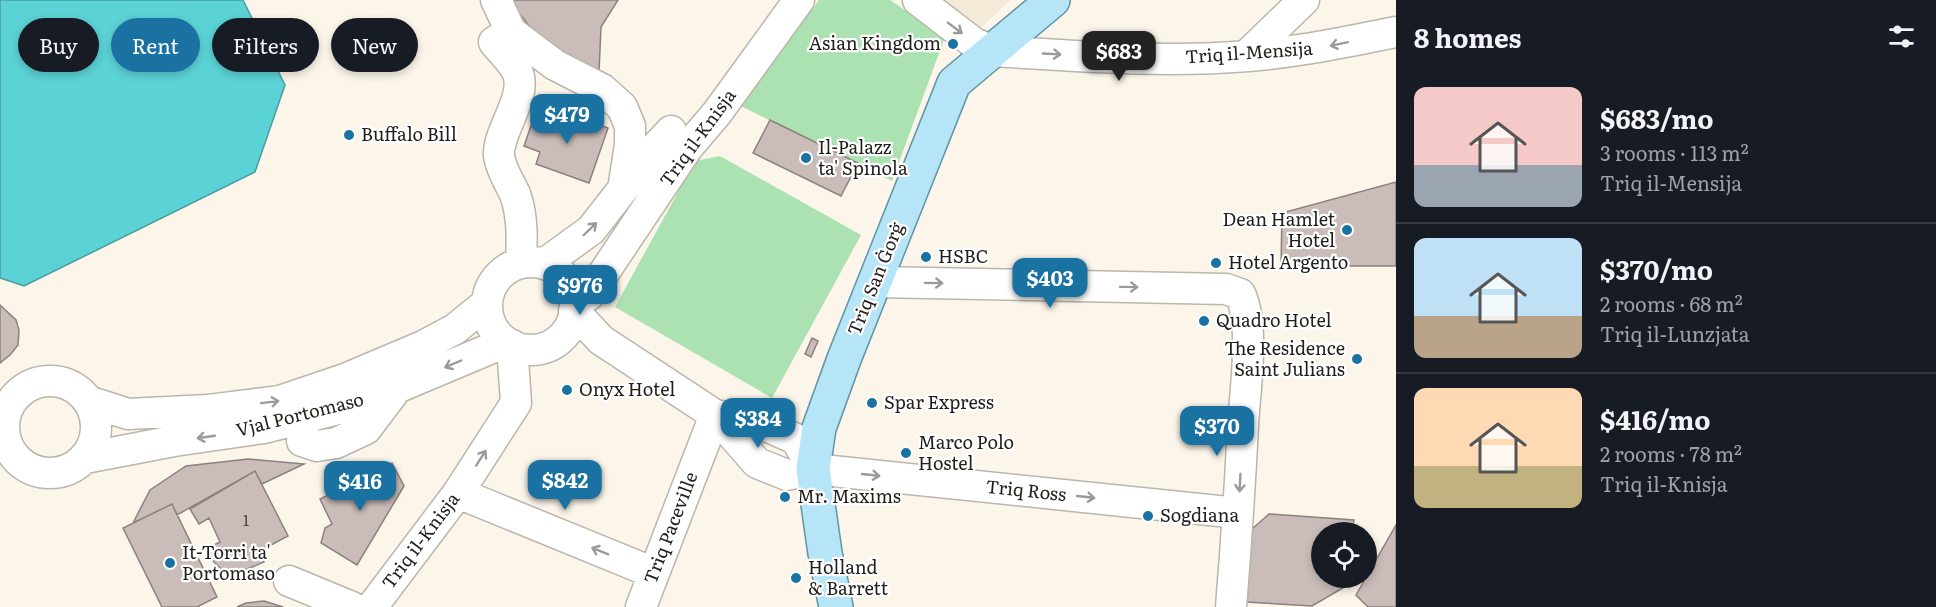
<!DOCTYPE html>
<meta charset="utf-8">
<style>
:root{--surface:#171b24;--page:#242831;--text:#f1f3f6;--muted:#9ea1a6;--line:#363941;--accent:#1972a1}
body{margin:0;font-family:Literata,serif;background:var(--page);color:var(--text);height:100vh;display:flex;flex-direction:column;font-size:22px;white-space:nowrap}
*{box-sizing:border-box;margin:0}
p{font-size:20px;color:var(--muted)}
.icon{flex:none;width:33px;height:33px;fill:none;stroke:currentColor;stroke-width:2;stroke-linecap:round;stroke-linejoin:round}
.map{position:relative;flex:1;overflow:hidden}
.drawer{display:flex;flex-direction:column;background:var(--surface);width:540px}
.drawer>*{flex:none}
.top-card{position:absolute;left:18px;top:18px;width:570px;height:54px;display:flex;gap:12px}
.fabs{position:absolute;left:1311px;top:522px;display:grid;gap:12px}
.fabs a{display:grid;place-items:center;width:66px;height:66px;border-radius:50%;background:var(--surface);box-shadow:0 3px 9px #0003;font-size:30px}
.price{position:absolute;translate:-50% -51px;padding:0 14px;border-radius:12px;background:var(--accent);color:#fff;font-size:20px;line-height:39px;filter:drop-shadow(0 2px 3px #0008)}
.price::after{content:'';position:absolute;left:50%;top:36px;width:18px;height:14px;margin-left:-9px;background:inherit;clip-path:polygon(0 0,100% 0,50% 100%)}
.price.active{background:#222;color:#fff}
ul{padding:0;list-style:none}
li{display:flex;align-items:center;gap:18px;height:150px;padding:0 18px}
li+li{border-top:2px solid var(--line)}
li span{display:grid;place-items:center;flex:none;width:168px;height:120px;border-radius:12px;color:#555}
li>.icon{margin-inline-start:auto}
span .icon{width:72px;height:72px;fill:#fffc;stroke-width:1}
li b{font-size:26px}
h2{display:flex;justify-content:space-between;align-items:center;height:72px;padding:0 18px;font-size:26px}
.tag{padding:0 21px;border-radius:27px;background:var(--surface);box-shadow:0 3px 9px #0003;font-size:21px;line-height:54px}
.tag.active{background:var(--accent);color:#fff}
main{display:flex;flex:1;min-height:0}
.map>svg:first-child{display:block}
.built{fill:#f3ead8}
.green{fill:#ace1b1}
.water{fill:#5bd2d5;stroke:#4a9c9d;stroke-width:1.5}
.building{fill:#cabdb9;stroke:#8d817d;stroke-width:1.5}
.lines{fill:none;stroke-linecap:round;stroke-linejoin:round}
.minor-casing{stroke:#bbb6ab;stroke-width:33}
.major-casing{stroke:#6194a6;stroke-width:36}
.minor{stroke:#fff;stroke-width:30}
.major{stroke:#b5e5f7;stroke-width:33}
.oneway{stroke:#9b9a98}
.poi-dot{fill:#1972a1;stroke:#fff;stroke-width:2}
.labels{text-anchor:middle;stroke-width:4.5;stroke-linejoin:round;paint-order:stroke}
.number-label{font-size:15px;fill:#4b4642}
.poi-label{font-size:18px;fill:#211f1a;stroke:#fff;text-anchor:start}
.street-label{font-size:18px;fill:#211f1a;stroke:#fff}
</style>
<main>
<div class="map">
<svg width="1396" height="607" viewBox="0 0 1396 607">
<rect width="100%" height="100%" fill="#fbf5ea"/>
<!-- built -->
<path class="built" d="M 944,0 L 1011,0 L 979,29 Z"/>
<!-- green -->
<path class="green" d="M 819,0 L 890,0 L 945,37 L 892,181 L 741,106 Z
M 720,156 L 861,235 L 772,398 L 615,307 L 695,161 Z"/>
<!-- water -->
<path class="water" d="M 0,0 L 243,0 L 285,85 L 255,172 L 24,286 L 0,278 Z"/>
<!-- building -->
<path class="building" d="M 513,0 L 618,0 L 601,27 L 599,72 L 545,46 L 519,13 Z
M 554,109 L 608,128 L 589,183 L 536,164 L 540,152 L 524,146 L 533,120 L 548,125 Z
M 770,120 L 858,163 L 841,196 L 753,153 Z
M 1396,182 L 1396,266 L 1281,266 L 1282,213 Z
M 0,305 L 16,320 L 19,330 L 18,345 L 10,355 L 0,363 Z
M 812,338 L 818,341 L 811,357 L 805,354 Z
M 248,459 L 304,464 L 262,484 L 255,471 L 177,515 L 172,504 L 133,523 L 150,490 L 186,466 Z
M 392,463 L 404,486 L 357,565 L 321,543 L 325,528 L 332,524 L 320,499 Z
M 255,471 L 288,536 L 258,552 L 264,562 L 243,571 L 225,573 L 210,558 L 208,548 L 220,542 L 209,518 L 199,524 L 190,509 Z
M 172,504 L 217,597 L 197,607 L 162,607 L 123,528 Z
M 1269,514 L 1354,520 L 1352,532 L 1322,532 L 1322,578 L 1349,578 L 1348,585 L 1312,606 L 1247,602 L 1252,529 Z
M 1396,525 L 1396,607 L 1368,607 L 1356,595 Z
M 264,601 L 283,607 L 237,607 L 246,603 Z"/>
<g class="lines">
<defs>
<path id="minor" d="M 496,0 L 511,32 L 555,65 L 602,89 L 622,107 L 630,126 L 630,145 L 623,189 L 591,230 L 544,264
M 918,0 L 974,43 L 993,51 C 1078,56 1163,63 1248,56 C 1298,52 1347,42 1396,32
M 511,32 L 494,42 C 501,51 512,61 517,71 C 529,96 497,131 499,156 C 501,170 509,181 515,194 C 523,216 522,240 521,263
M 1246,56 L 1304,0
M 625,187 L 653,150 L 671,131
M487 306a44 44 0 1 1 88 0a44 44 0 1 1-88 0Z
M 876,282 L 1226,289 L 1240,294 C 1255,324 1245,390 1243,425 C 1240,486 1236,546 1231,607
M 575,304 L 589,295 L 688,147 L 717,113 L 799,0
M 574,311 L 601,340 L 715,415 L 757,463 L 787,475 L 813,469 L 1238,513
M4 427a46 46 0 1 1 92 0a46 46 0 1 1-92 0Z
M 88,401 L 128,414 L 208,410 L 280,401 L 345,379 L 423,346 L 455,329 L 487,303
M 715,415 L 766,426 L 796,439 L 813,469
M 302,441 L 317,446 L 336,443 L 366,429 L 397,388
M 85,458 L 174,441 L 264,428 L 342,408 L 392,390 L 506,342
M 458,493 L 654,573
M 289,581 L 352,607
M 372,607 L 458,493 L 516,403 L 512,345
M 641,607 L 715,415"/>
<path id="major" d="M 836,607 L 825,553 L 813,469 L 819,428 L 844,359 L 954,83 L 1053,0"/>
</defs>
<!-- minor casing -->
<use href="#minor" class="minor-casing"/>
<!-- major casing -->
<use href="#major" class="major-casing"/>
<!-- minor -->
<use href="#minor" class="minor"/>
<!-- major -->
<use href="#major" class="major"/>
</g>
<!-- one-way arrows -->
<defs><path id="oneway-shaft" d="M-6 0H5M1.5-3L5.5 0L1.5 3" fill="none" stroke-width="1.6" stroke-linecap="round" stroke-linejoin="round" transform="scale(1.5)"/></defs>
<g class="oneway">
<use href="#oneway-shaft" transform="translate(955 28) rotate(37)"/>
<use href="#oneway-shaft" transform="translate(1339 44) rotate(168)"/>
<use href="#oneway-shaft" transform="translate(1052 54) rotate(3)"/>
<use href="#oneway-shaft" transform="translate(590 229) rotate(-44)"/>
<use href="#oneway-shaft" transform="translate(934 283) rotate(1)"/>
<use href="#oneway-shaft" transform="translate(1129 287) rotate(1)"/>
<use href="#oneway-shaft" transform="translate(453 364) rotate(157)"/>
<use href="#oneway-shaft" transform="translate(270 402) rotate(-7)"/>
<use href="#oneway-shaft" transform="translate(206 437) rotate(172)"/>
<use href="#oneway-shaft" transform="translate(481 458) rotate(-57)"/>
<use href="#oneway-shaft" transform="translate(871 475) rotate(6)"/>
<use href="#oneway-shaft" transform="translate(1240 483) rotate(93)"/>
<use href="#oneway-shaft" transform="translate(1086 497) rotate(6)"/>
<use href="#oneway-shaft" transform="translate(600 551) rotate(-158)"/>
</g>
<!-- markers -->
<g class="poi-dot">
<circle cx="953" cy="44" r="6"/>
<circle cx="349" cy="135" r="6"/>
<circle cx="806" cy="158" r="6"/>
<circle cx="1347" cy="230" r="6"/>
<circle cx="926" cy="257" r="6"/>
<circle cx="1216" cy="263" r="6"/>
<circle cx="1204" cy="321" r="6"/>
<circle cx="1357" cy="359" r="6"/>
<circle cx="567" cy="390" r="6"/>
<circle cx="872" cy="403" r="6"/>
<circle cx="906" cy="453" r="6"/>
<circle cx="785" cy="497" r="6"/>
<circle cx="1148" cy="516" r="6"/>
<circle cx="170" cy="563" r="6"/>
<circle cx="796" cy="578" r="6"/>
</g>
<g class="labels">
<!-- number labels -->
<g class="number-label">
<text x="246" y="526">1</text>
</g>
<!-- poi labels -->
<g class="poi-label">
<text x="941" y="50" text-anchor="end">Asian Kingdom</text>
<text x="361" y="141">Buffalo Bill</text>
<text x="818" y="154">Il-Palazz<tspan x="818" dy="21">ta' Spinola</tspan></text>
<text x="1335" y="226" text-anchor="end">Dean Hamlet<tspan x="1335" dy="21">Hotel</tspan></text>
<text x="938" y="263">HSBC</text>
<text x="1228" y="269">Hotel Argento</text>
<text x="1216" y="327">Quadro Hotel</text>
<text x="1345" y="355" text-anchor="end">The Residence<tspan x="1345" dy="21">Saint Julians</tspan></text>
<text x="579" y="396">Onyx Hotel</text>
<text x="884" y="409">Spar Express</text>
<text x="918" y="449">Marco Polo<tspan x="918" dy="21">Hostel</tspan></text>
<text x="797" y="503">Mr. Maxims</text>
<text x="1160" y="522">Sogdiana</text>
<text x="182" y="559">It-Torri ta'<tspan x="182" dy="21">Portomaso</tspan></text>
<text x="808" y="574">Holland<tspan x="808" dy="21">&amp; Barrett</tspan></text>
</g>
<!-- street labels -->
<g class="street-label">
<text transform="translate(1249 53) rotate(-4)" y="6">Triq il-Mensija</text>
<text transform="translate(698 138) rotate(-54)" y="6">Triq il-Knisja</text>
<text transform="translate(876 279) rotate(-68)" y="6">Triq San Ġorġ</text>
<text transform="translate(300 415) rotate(-14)" y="6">Vjal Portomaso</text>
<text transform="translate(1026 491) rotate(6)" y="6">Triq Ross</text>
<text transform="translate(671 528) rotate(-69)" y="6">Triq Paceville</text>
<text transform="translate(421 541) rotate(-53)" y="6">Triq il-Knisja</text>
</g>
</g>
</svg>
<div class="fabs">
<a><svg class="icon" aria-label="locate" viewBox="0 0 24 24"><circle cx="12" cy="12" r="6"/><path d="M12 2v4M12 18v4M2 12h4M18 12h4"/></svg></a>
</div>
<b class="price active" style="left:1119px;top:82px">$683</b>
<b class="price" style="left:567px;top:145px">$479</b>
<b class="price" style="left:1050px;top:309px">$403</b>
<b class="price" style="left:580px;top:316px">$976</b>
<b class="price" style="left:758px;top:449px">$384</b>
<b class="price" style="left:1217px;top:457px">$370</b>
<b class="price" style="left:565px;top:511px">$842</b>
<b class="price" style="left:360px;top:512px">$416</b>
<div class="top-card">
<a class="tag">Buy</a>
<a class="tag active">Rent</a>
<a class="tag">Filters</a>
<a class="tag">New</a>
</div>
</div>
<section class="drawer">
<h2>8 homes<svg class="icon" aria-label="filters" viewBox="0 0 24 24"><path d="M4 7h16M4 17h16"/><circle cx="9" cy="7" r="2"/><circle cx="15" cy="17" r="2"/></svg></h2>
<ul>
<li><span style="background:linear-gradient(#f6c9c9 65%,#9aa5b1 0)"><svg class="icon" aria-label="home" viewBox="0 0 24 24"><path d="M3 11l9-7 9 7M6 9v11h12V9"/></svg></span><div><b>$683/mo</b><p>3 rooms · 113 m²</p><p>Triq il-Mensija</p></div></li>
<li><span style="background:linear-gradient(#bfe0f5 65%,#b9a48a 0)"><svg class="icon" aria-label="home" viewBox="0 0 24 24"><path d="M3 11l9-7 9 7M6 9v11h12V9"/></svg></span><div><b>$370/mo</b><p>2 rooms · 68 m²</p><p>Triq il-Lunzjata</p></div></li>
<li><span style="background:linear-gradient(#ffd9b3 65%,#c2b280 0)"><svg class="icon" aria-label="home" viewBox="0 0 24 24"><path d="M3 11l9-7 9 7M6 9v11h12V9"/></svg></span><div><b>$416/mo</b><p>2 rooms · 78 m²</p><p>Triq il-Knisja</p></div></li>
</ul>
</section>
</main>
